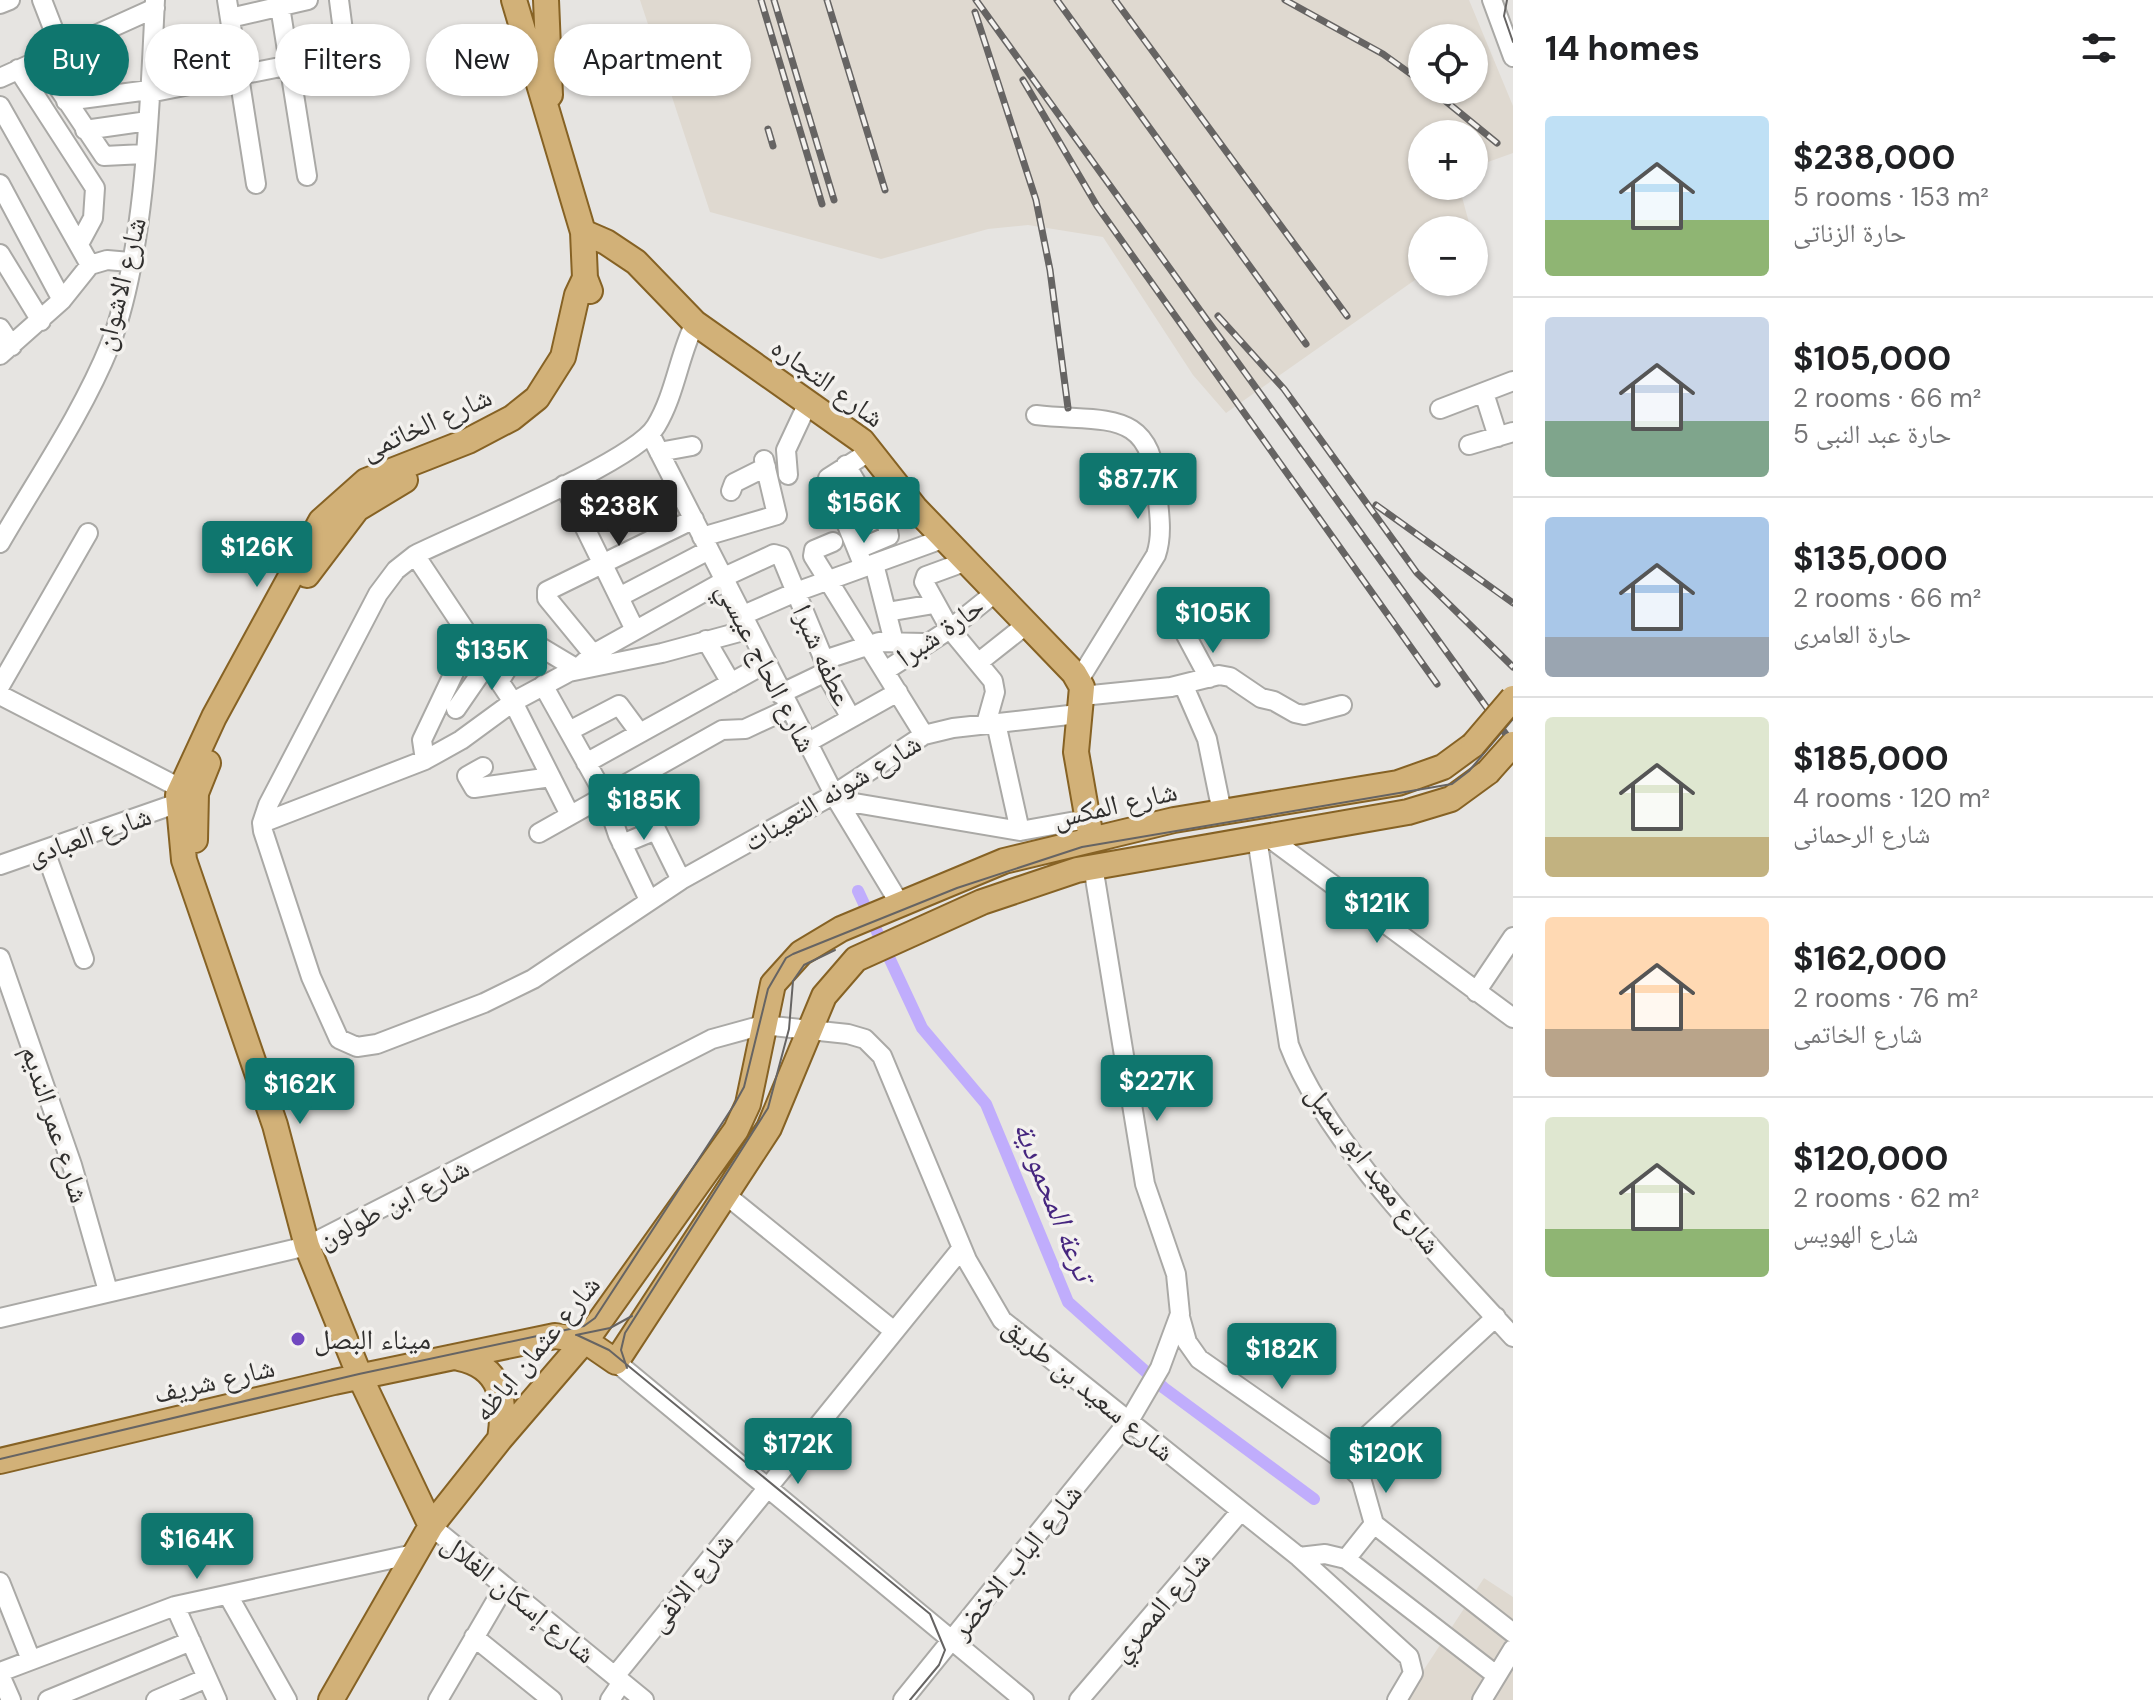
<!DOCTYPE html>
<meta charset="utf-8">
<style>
:root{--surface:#fff;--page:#f6f6f6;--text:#202124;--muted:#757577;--line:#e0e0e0;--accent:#0f766e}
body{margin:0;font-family:"DM Sans","Noto Naskh Arabic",sans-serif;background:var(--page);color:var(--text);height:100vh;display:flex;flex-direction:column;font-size:30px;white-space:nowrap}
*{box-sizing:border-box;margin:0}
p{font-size:26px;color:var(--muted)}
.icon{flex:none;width:44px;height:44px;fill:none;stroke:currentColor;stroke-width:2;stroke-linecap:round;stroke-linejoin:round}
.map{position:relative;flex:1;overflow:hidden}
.drawer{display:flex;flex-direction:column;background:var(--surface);width:640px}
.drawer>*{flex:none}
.guide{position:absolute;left:24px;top:24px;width:760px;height:72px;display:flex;gap:16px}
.tools{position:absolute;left:1408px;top:24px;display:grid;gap:16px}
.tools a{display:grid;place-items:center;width:80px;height:80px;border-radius:50%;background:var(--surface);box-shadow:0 2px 6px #0004;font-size:40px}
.price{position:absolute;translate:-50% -68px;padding:0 18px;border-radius:8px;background:var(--accent);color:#fff;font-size:26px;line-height:52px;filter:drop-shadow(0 2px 4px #0008)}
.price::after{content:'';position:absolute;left:50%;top:48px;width:24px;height:18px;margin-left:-12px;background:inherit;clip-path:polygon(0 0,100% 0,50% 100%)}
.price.active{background:#222;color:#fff}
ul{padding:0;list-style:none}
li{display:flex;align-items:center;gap:24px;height:200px;padding:0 32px}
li+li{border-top:2px solid var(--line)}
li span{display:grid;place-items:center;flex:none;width:224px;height:160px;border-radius:8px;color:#555}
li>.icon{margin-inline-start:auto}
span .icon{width:96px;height:96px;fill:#fffc;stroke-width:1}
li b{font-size:34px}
h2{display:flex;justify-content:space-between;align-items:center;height:96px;padding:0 32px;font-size:34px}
.chip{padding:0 28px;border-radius:36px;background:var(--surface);box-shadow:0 2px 6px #0004;font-size:28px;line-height:72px}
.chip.active{background:var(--accent);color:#fff}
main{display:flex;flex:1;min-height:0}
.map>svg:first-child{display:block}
.built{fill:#dfd9d0;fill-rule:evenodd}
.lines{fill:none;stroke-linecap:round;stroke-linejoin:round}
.canal{stroke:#c0adfc;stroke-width:12}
.minor-casing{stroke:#aaa9a6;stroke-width:22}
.major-casing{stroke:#866224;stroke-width:28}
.minor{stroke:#fff;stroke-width:18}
.major{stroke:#d2b178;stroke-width:24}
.tram{stroke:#666463;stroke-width:2}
.rail-casing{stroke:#666463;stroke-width:7}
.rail{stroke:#f3f1ee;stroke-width:4;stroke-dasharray:12;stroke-linecap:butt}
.major-bridge-casing{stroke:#866224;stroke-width:28;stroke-linecap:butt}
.major-bridge{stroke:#d2b178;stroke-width:24}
.poi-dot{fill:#7148c0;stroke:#f3f1ee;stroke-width:3}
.labels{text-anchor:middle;stroke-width:7;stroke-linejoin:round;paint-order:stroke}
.street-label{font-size:28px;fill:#302f2e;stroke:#f3f1ee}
.poi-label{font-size:28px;fill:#302f2e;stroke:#f3f1ee;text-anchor:start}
.water-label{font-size:30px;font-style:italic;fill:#46267f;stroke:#f3f1ee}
</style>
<main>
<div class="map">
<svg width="1513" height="1700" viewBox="0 0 1513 1700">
<rect width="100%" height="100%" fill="#e6e4e1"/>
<!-- built -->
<path class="built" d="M 640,0 L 1469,0 L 1513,106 L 1513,153 L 1474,167 L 1474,134 L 1422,134 L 1422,186 L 1459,186 L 1471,230 L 1422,230 L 1422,275 L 1226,413 L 1193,375 L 1103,237 L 1028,225 L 988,229 L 881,259 L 710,212 ZM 1422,38 L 1474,38 L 1474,90 L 1422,90 Z
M 1484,1578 L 1513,1597 L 1513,1700 L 1404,1700 Z"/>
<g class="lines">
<!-- canal -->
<path class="canal" d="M 858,891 L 922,1028 L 986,1104 L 1068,1302 L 1164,1388 L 1314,1499"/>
<defs>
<path id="minor" d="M 42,0 L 61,49
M 227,0 L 256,184
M 279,0 L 307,176
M 1492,0 L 1513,57
M 0,4 L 10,0
M 230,18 L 308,0
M 39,59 L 104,156 L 144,154
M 18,69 L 95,188 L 93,218 L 79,244
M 0,78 L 155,8
M 149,93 L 346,54 L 339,0
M 66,101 L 149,90
M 0,106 L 90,265
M 85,130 L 148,121
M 0,184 L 62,300
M 0,254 L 41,321
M 695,323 C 679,355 675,395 656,426 C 635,462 461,532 415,555 L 396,570 L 378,594 L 268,805 L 262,823 L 263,831 L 311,977 L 339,1039 L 357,1047 L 377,1044 L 484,1003 L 533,979 L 681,880 L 833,795 L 924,735 L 953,728 L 1078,714
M 0,328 L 12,346
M 0,355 L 62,300 L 90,265 L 107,260 L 130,262
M 1484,393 L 1498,437
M 1440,409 L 1513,381
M 1036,415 C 1105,423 1152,406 1157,492 C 1159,512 1163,535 1156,555 L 1079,680
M 650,434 L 837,800 L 1020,831 L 1087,819
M 1469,445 L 1513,432
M 659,452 L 692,446
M 846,465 L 866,499
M 788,475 L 786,450 L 808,403
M 564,485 L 635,630
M 731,491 L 734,483 L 766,467
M 850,531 L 879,518
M 702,537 L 777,515 L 764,460
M 833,542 L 814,550 L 813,556 L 924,735
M 0,543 C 37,479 82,414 110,345 C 146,252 150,100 155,0
M 858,549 L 889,536 L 887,525
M 415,555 L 513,702 L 570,815
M 967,561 L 926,576 L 924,582 L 950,629 L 993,681 L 995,692 L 986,724
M 874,564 L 894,642
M 864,567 L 828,478 L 872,450
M 722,578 L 774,554 L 781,556 L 824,660 L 828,677 L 851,718
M 619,597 L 709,550
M 887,612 L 934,604
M 741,616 L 796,592 L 945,538
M 1179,622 L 1209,678
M 501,636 L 532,642 L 577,669 L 593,654 L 724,581
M 706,640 L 731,683
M 593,654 L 547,598 L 547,591 L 694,519
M 824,660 L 879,642 L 924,643
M 979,662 L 1027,624
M 885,671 L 950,629 L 996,592
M 499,682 L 525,640
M 1183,684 L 1207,739 L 1222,812
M 543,685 L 605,796 L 618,835 L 649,900
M 0,686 L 88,533
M 780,694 L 826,672
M 0,695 L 180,788
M 1082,696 L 1171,687 L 1219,675 L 1230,677 L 1261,698 L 1274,701 L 1295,713 L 1304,715 L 1342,705
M 456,709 L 487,664
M 996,723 L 1020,831
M 569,731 L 619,705 L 639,732
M 805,744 L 898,692
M 425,760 L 422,740 L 470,639
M 586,763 L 765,664
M 483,767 L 467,776 L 474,788 L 551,777
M 632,781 L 681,880
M 837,800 L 900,904
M 262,823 L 425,760 L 461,740 L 513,702 L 569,672 L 662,653 L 747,630
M 539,833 L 722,730 L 745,729 L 788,709
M 1267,836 L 1513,1018
M 1257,838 L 1289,1045 C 1326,1143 1442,1258 1513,1337
M 622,844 L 656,830
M 45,851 L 84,959
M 0,865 L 178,803
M 0,958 L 72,1165 L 108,1291
M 1476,992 L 1513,937
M 726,1195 L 894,1331
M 1180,1317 L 1187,1342 L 1199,1359 L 1342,1459 L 1361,1478 L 1374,1524 L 1513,1633
M 0,1318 L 307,1246 L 712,1039 L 763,1025 L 848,1034 L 865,1039 L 882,1056 L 967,1260 L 1002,1320 L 1299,1557 L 1409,1657 L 1413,1673 L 1397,1700
M 616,1362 L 1024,1700
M 1342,1459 L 1496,1317
M 431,1526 L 644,1700
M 1299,1557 L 1325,1554 L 1346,1559 L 1496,1675
M 1346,1559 L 1374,1524
M 0,1582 L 31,1660
M 229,1597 L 287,1700
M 175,1606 L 217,1700
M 474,1637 L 552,1700
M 0,1672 L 175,1606 L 414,1554
M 0,1675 L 11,1700
M 615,1676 L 962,1248
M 48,1700 L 191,1641
M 156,1700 L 207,1678
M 438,1700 L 504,1587
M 610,1700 L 622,1682
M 903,1700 L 1129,1421 L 1160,1368 L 1180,1314 L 1176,1274 L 1145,1184 L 1093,866
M 1079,1700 L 1240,1512
M 1482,1700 L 1513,1649"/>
<path id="major" d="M 514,0 L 583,232 L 585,278 L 590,291
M 546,0 L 550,95
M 583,232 L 606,242 L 636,262 L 695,323 L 862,441 L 915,508 L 1074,673 L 1082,687 L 1076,752 L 1091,838
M 307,575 L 357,509 L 405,480
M 195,840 L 196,793 L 208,763
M 459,1358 C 502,1367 506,1400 500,1439
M 0,1461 L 334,1382 L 555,1336 L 584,1340 L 616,1362 L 769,1128 L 824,996 L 856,959 L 982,902 L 1077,870 L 1408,812 L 1451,799 L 1488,772
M 431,1526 L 361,1379 L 307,1246 L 275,1125 L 184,860 L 178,795 L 214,717 L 321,521 L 366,481 L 468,441 L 512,418 L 537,398 L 563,357 L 577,295 L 585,278
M 331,1700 L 431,1526 L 500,1439 L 592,1332 L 736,1130 L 748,1104 L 773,984 L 801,953 L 841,929 L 1004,861 L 1174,820 L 1398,783 L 1443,767 L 1473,745"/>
</defs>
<!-- minor casing -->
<use href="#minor" class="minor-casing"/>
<!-- major casing -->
<use href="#major" class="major-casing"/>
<!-- minor -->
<use href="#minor" class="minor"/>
<!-- major -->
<use href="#major" class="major"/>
<!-- tram -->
<path class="tram" d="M 1507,0 L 1504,16 L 1513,42
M 576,1335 L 610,1328 L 632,1316
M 577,1335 L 609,1350 L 930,1614 L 945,1650 L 939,1665 L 910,1700
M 627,1368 L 621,1350 L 625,1333 L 768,1108 L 789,1029 L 793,981 L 804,965 L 835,950
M 0,1459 L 359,1374 L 584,1326 L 595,1318 L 734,1105 L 744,1087 L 768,989 L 786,958 L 793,954 L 957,888 L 1082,847 L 1452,784 L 1469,771 L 1513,719"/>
<defs>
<path id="rail" d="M 761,0 L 822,204
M 774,0 L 834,200
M 827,0 L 885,190
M 976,0 L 1513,744
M 1057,0 L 1306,344
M 1115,0 L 1347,316
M 1285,0 L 1383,54 L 1422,82
M 975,12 L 1036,200 L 1050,270 L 1068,408
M 1023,80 L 1097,206 L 1437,684
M 1432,90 L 1497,143
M 768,129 L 773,146
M 1218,316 L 1284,389 L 1417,573 L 1513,667
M 1376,505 L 1513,603"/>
</defs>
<!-- rail casing -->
<use href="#rail" class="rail-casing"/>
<!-- rail -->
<use href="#rail" class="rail"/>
<defs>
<path id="major-bridge" d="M 1473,745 L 1513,698
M 1488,772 L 1513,744"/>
</defs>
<!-- major-bridge casing -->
<use href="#major-bridge" class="major-bridge-casing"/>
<!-- major-bridge -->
<use href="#major-bridge" class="major-bridge"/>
</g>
<!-- markers -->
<circle class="poi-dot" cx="298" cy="1339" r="8"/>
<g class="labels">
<!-- street labels -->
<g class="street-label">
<text transform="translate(120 284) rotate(-76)" y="10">شارع الاشوان</text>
<text transform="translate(828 382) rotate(36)" y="10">شارع التجاره</text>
<text transform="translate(426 423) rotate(-24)" y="10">شارع الخاتمى</text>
<text transform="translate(940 631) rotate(-35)" y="10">حارة شبرا</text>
<text transform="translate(823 655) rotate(66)" y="10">عطفه شبرا</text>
<text transform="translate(767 667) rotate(63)" y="10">شارع الحاج عيسي</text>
<text transform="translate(832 792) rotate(-31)" y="10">شارع شونه التعينات</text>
<text transform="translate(1115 804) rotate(-13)" y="10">شارع المكس</text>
<text transform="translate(89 835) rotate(-19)" y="10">شارع العبادى</text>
<text transform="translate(56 1124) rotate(72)" y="10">شارع عمر النديم</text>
<text transform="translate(1374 1169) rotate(53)" y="10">شارع معبد ابو سمبل</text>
<text transform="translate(393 1203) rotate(-27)" y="10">شارع ابن طولون</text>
<text transform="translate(536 1348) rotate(-50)" y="10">شارع عثمان اباظه</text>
<text transform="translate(214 1380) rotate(-13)" y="10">شارع شريف</text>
<text transform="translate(1089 1389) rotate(39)" y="10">شارع سعيد بن طريق</text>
<text transform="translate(1016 1561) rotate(-51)" y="10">شارع الباب الاخضر</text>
<text transform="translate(690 1582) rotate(-51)" y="10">شارع الالفى</text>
<text transform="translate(519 1598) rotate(39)" y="10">شارع إسكان الغلال</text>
<text transform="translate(1160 1606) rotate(-49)" y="10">شارع المصري</text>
</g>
<!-- poi labels -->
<g class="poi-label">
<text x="314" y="1349">ميناء البصل</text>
</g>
<!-- water labels -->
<g class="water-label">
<text transform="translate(1054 1201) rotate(68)" y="10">ترعة المحمودية</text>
</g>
</g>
</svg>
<div class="tools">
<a><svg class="icon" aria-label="locate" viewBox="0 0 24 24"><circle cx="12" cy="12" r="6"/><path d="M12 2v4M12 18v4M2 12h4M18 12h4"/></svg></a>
<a>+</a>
<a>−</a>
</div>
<b class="price" style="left:1138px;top:521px">$87.7K</b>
<b class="price" style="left:864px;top:545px">$156K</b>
<b class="price active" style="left:619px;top:548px">$238K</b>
<b class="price" style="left:257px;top:589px">$126K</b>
<b class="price" style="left:1213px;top:655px">$105K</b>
<b class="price" style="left:492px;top:692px">$135K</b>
<b class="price" style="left:644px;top:842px">$185K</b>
<b class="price" style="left:1377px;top:945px">$121K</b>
<b class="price" style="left:1157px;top:1123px">$227K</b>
<b class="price" style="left:300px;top:1126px">$162K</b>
<b class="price" style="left:1282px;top:1391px">$182K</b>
<b class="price" style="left:798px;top:1486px">$172K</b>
<b class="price" style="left:1386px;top:1495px">$120K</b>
<b class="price" style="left:197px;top:1581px">$164K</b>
<div class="guide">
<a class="chip active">Buy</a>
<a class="chip">Rent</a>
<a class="chip">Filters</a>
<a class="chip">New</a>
<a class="chip">Apartment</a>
</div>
</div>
<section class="drawer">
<h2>14 homes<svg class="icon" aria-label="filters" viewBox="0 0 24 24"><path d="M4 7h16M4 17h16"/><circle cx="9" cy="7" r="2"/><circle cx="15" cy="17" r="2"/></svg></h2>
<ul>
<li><span style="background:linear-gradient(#bfe0f5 65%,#8fb573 0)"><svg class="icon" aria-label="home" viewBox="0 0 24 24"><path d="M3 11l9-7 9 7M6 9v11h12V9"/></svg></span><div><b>$238,000</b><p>5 rooms · 153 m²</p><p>حارة الزناتى</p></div></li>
<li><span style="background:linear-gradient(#c9d6e8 65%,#7fa58c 0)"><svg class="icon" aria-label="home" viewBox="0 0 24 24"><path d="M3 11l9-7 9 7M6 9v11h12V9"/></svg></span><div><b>$105,000</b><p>2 rooms · 66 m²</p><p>حارة عبد النبى 5</p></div></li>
<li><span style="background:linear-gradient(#a9c7e8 75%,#9aa5b1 0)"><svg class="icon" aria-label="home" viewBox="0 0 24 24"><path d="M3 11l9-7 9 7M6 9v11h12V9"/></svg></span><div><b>$135,000</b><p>2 rooms · 66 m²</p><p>حارة العامرى</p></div></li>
<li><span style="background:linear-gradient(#dfe7d0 75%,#c2b280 0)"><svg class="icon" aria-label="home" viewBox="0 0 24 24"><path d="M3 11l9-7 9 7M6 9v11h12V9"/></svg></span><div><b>$185,000</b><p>4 rooms · 120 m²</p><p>شارع الرحمانى</p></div></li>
<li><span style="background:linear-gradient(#ffd9b3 70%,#b9a48a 0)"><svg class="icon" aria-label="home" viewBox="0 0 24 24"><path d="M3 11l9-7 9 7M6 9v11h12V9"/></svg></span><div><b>$162,000</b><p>2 rooms · 76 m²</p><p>شارع الخاتمى</p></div></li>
<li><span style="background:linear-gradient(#dfe7d0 70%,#8fb573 0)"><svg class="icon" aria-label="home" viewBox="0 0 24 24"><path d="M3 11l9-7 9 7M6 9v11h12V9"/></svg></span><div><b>$120,000</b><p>2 rooms · 62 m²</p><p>شارع الهويس</p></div></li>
</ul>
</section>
</main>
